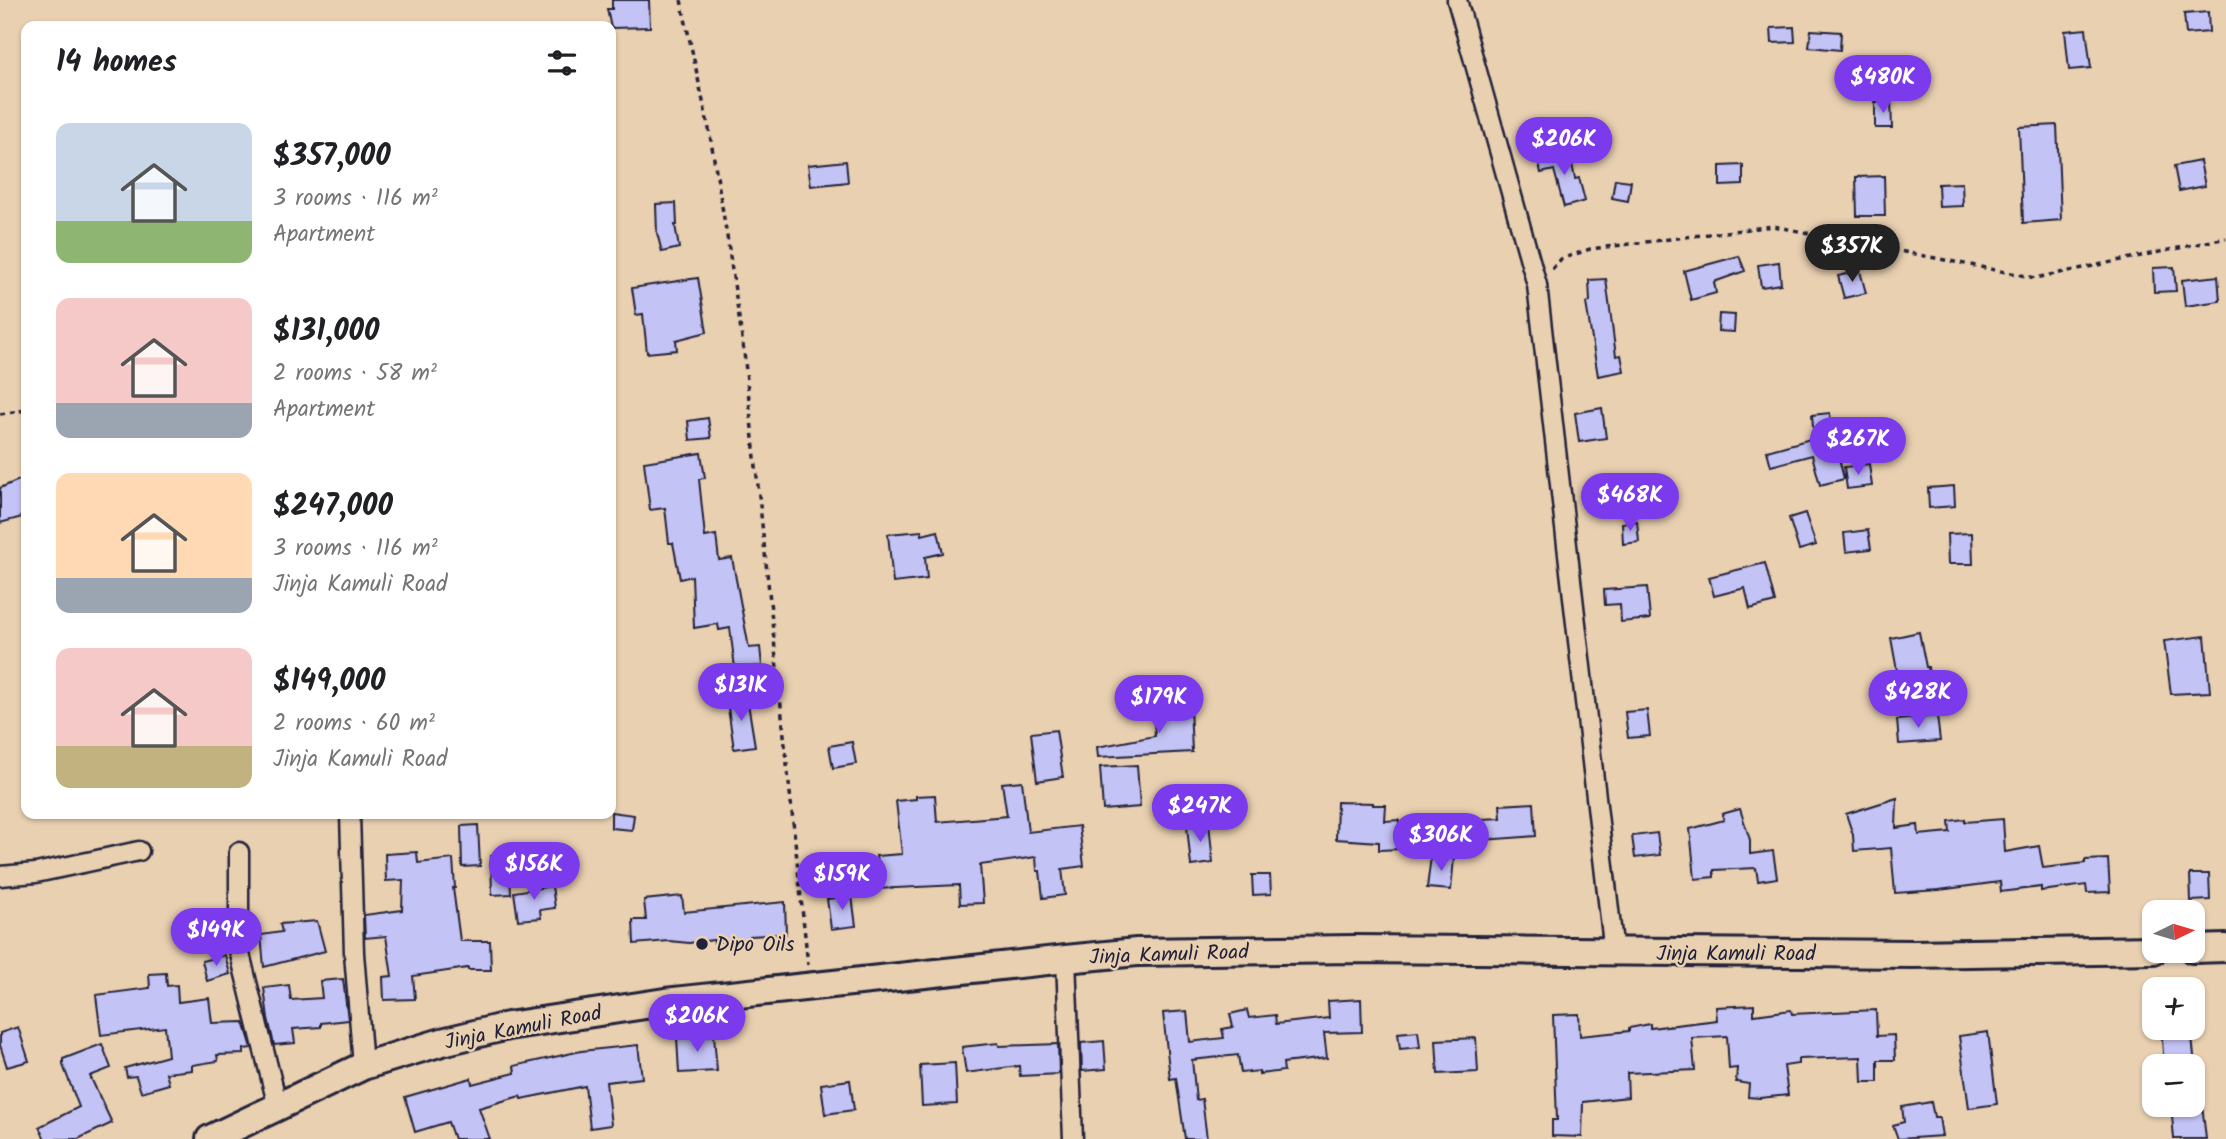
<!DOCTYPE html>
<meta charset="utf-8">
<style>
:root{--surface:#fff;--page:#f2f2f2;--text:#202124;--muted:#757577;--accent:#7c3aed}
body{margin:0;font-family:Kalam,sans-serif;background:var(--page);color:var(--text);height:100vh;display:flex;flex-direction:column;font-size:26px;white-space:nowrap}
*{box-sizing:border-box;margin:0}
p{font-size:23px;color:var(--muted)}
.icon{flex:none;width:38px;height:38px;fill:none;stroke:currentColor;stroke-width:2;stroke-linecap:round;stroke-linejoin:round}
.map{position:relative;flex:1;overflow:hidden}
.drawer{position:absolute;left:21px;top:21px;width:595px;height:798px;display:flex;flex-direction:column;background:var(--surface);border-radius:14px;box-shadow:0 2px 5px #0004}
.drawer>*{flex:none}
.needle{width:46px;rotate:85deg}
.fabs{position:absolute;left:2142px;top:900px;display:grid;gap:14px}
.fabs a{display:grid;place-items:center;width:63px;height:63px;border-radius:14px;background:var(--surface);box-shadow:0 2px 5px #0004;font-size:35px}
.price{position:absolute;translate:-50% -60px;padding:0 16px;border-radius:24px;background:var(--accent);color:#fff;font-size:23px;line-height:46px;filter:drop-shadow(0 2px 4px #0008)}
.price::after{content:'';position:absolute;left:50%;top:42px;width:21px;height:16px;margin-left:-10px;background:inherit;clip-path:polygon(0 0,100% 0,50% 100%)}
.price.active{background:#222;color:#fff}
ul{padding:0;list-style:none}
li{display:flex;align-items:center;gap:21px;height:175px;padding:0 35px}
li span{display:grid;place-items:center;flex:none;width:196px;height:140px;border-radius:14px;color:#555}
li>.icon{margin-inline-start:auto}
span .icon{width:84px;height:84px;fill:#fffc;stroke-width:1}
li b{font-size:30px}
h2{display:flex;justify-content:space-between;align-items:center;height:84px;padding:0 35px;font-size:30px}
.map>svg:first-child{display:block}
.building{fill:#c4c3f5;stroke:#22223b;stroke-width:2}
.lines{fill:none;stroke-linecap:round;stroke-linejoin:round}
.street-casing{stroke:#22223b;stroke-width:23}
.secondary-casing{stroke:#22223b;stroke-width:32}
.path{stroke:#22223b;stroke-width:3.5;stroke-dasharray:5 5;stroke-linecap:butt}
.street{stroke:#e9d0b1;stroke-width:18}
.secondary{stroke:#e9d0b1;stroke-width:26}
.poi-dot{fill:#22223b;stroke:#e9d0b1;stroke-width:2.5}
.labels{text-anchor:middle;stroke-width:5;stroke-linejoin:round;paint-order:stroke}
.poi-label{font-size:21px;fill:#22223b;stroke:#e9d0b1;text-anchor:start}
.street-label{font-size:21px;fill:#22223b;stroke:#e9d0b1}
</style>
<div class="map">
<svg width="2226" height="1139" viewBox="0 0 2226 1139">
<rect width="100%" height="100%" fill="#e9d0b1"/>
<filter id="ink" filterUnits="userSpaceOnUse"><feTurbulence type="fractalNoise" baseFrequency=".0143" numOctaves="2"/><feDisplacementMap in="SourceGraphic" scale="14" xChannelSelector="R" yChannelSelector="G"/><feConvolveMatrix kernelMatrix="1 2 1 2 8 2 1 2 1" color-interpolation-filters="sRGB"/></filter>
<g filter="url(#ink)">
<!-- building -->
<path class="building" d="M 612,0 L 649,0 L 650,27 L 611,28 L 607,9 L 612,9 Z
M 2208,12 L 2209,32 L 2186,34 L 2184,14 Z
M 1794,27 L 1795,42 L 1772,43 L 1771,28 Z
M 2086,29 L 2091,68 L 2069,70 L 2065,31 Z
M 1811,30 L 1841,32 L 1840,50 L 1809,47 Z
M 1891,101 L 1892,128 L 1875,128 L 1875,102 Z
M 2057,125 L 2061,220 L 2023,223 L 2019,127 Z
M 1569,149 L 1575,179 L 1579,178 L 1585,201 L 1564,207 L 1554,170 L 1541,173 L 1538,159 Z
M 846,161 L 848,182 L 811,186 L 808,165 Z
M 2200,161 L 2205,186 L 2179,191 L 2174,166 Z
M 1743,165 L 1743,185 L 1720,186 L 1720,166 Z
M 1884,176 L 1885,216 L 1857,216 L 1856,177 Z
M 1615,179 L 1631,181 L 1628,201 L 1612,198 Z
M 1962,183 L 1963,206 L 1939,207 L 1938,184 Z
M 676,203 L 677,225 L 675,225 L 679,248 L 662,252 L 657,233 L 656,204 Z
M 1739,256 L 1745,271 L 1714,282 L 1716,293 L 1691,300 L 1684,271 Z
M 1779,262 L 1781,284 L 1761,287 L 1758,265 Z
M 2174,267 L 2176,291 L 2154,292 L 2153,268 Z
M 1860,271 L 1866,293 L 1844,298 L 1838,276 Z
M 2218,276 L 2220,301 L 2185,306 L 2182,280 Z
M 698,278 L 707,332 L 676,340 L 677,350 L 647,353 L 643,314 L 636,315 L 632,288 Z
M 1606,279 L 1616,356 L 1621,355 L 1624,371 L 1598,376 L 1586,303 L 1590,302 L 1589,280 Z
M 1719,314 L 1735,315 L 1734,332 L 1718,331 Z
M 1602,408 L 1606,438 L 1579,442 L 1575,413 Z
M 1830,413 L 1835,454 L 1838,454 L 1844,479 L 1820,485 L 1812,455 L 1771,466 L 1767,451 L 1814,438 L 1812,415 Z
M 708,418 L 711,438 L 690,440 L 688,421 Z
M 701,453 L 705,478 L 699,479 L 705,537 L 716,535 L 719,560 L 732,558 L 749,648 L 760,647 L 762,666 L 735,668 L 730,628 L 719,630 L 718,624 L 694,628 L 692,576 L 680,579 L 673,543 L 669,543 L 665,508 L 650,510 L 644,462 Z
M 1869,464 L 1872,486 L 1847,489 L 1844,467 Z
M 26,477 L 26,516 L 0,523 L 0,488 Z
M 1954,486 L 1955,506 L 1929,508 L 1928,488 Z
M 1805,513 L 1816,545 L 1799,550 L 1789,518 Z
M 1637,521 L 1639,542 L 1623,544 L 1622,523 Z
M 1868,530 L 1871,549 L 1846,552 L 1844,533 Z
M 922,531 L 922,535 L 938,531 L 943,553 L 925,557 L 927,579 L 893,583 L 888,534 Z
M 1972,533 L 1973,564 L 1948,564 L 1947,534 Z
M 1765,563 L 1775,602 L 1750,609 L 1745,588 L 1714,596 L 1709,577 Z
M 1647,587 L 1650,619 L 1621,622 L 1620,604 L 1605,605 L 1604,590 Z
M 1919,632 L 1926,667 L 1928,667 L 1930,688 L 1889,693 L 1887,677 L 1898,676 L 1891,638 Z
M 2205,636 L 2210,692 L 2171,694 L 2164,641 Z
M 747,697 L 755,746 L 734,749 L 727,701 Z
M 1190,705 L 1192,752 L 1098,757 L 1097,747 L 1155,736 L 1153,707 Z
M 1647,710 L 1650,736 L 1628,738 L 1625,712 Z
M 1937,716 L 1940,741 L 1899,744 L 1897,720 Z
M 1056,730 L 1063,777 L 1037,781 L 1031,733 Z
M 852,742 L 856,764 L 833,768 L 829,746 Z
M 1137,765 L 1140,807 L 1103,810 L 1100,767 Z
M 1022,781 L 1028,832 L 1079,826 L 1084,866 L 1062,869 L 1065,895 L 1043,898 L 1040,871 L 1037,871 L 1036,857 L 980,865 L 983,903 L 960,904 L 959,885 L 854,890 L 851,867 L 877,863 L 876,856 L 902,854 L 896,801 L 916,799 L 916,796 L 935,795 L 937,822 L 1007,816 L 1002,783 Z
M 1897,798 L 1896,828 L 1918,825 L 1919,835 L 1950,832 L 1949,821 L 1965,819 L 1965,822 L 2003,819 L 2005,852 L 2039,846 L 2043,868 L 2085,863 L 2085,860 L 2108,859 L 2110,892 L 2087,893 L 2086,885 L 2041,891 L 2041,887 L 2001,892 L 2000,882 L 1939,890 L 1895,893 L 1891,848 L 1854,851 L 1853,835 L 1846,814 Z
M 1337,802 L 1373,803 L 1373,805 L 1386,805 L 1385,821 L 1399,820 L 1400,849 L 1379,850 L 1379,842 L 1336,839 Z
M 1534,803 L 1536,836 L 1483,840 L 1482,819 L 1501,818 L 1500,805 Z
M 1740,809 L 1750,840 L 1750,854 L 1773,851 L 1777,878 L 1758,881 L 1756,868 L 1714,870 L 1714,877 L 1695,879 L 1690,829 L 1724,820 L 1722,814 Z
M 611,812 L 634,815 L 632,830 L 611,828 Z
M 1209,823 L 1213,863 L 1191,866 L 1187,826 Z
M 478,825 L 480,866 L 462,867 L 461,826 Z
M 1657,833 L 1660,855 L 1635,858 L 1632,836 Z
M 417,852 L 418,863 L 453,859 L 455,888 L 453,888 L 460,941 L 490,941 L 491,970 L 468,970 L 468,968 L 413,976 L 415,999 L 384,1000 L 383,977 L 392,976 L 386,936 L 365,938 L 364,915 L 402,910 L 403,880 L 386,881 L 385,854 Z
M 509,855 L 511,894 L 492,895 L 491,856 Z
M 1431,856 L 1454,858 L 1451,890 L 1427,888 Z
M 2190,874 L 2209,874 L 2210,900 L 2191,901 Z
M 1252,875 L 1270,875 L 1271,894 L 1253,895 Z
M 552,886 L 555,908 L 540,910 L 541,918 L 518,920 L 514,892 Z
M 682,896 L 684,912 L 785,902 L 786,934 L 750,936 L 750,939 L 714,943 L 714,940 L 689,943 L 669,941 L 634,944 L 633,920 L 646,920 L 644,900 Z
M 852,896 L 856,926 L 831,929 L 827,899 Z
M 317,921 L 325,951 L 264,967 L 261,935 L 282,932 L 280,924 Z
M 225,955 L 230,974 L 207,981 L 202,961 Z
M 166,973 L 167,986 L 177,985 L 178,1002 L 209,998 L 212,1023 L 244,1022 L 252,1048 L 244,1049 L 244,1054 L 217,1055 L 218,1061 L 192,1065 L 192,1070 L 166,1073 L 169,1084 L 141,1092 L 136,1076 L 127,1077 L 125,1068 L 168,1056 L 165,1027 L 101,1035 L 96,995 L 150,988 L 149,974 Z
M 343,979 L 348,1020 L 321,1023 L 321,1027 L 293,1029 L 295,1043 L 274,1045 L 268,1018 L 264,988 L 289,985 L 291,1000 L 322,998 L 320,981 Z
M 1361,999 L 1362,1032 L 1324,1033 L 1327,1058 L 1283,1063 L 1284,1071 L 1259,1074 L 1259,1071 L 1241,1073 L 1238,1055 L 1192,1060 L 1196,1100 L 1202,1099 L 1207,1139 L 1185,1139 L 1176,1078 L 1170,1079 L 1163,1013 L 1187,1011 L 1190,1042 L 1224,1038 L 1222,1029 L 1233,1027 L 1230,1014 L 1247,1010 L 1249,1018 L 1275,1015 L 1276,1024 L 1329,1018 L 1328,1001 Z
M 1754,1005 L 1754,1015 L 1791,1010 L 1792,1014 L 1876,1010 L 1877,1036 L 1894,1035 L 1895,1060 L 1878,1060 L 1878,1082 L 1862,1082 L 1861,1057 L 1798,1059 L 1798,1064 L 1784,1066 L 1788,1095 L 1760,1098 L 1748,1097 L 1749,1084 L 1736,1082 L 1737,1068 L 1729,1069 L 1727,1036 L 1692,1038 L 1695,1070 L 1627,1073 L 1628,1097 L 1583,1102 L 1582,1137 L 1552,1136 L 1552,1120 L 1557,1120 L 1553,1015 L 1579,1014 L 1580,1036 L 1629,1031 L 1629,1028 L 1650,1024 L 1650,1028 L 1717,1020 L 1716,1007 Z
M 18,1027 L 29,1061 L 7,1067 L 0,1045 L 0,1033 Z
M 2161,1027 L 2191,1027 L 2195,1066 L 2164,1066 Z
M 1418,1031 L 1420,1047 L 1400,1049 L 1398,1033 Z
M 1988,1032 L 1997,1104 L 1969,1108 L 1959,1036 Z
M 714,1035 L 717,1071 L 679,1073 L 677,1038 Z
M 1476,1038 L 1478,1072 L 1438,1074 L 1436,1040 Z
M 1104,1041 L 1106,1069 L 1082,1071 L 1081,1043 Z
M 998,1043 L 999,1046 L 1058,1044 L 1059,1074 L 1020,1076 L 1019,1066 L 966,1073 L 962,1047 Z
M 102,1044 L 111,1068 L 90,1076 L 112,1123 L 78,1139 L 45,1139 L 39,1127 L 79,1107 L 63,1065 L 63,1059 Z
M 638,1045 L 642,1078 L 606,1082 L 611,1125 L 590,1128 L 585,1086 L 521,1099 L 520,1096 L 479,1108 L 490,1139 L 454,1139 L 448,1122 L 415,1132 L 405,1097 L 471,1078 L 472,1084 L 515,1073 L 514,1066 L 581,1051 Z
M 955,1063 L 957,1104 L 922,1106 L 920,1065 Z
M 850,1080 L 854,1110 L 825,1114 L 821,1084 Z
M 1931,1102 L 1934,1117 L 1939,1117 L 1942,1136 L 1898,1139 L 1893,1125 L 1904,1122 L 1902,1107 Z
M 2171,1104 L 2202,1104 L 2206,1139 L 2174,1139 Z"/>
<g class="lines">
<defs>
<path id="street" d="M 1457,0 L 1537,285 L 1614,953
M 350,814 L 354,953 L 363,1066
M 239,852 L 239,950 L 278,1107
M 0,876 L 36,873 L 139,851
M 1066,959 L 1073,1139"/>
<path id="secondary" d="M 2193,949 L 2226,948
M 210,1139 L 363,1066 L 442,1042 L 508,1026 L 665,1002 L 1066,959 L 1137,952 L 1354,949 L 1913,954 L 2154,950"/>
</defs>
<!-- street casing -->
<use href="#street" class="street-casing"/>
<!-- secondary casing -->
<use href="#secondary" class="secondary-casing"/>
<!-- path -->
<path class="path" d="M 681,0 L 709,129 L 727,236 L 744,352 L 808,965
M 1552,269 L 1561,259 L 1590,249 L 1773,226 L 2036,278 L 2226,238
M 0,414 L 26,410"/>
<!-- street -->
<use href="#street" class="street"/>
<!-- secondary -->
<use href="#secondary" class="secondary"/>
</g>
</g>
<!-- markers -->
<circle class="poi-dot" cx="702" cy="944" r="7"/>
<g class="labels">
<!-- poi labels -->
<g class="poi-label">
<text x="716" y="951">Dipo Oils</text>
</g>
<!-- street labels -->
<g class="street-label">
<text x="1736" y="960">Jinja Kamuli Road</text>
<text transform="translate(1169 954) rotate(-2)" y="7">Jinja Kamuli Road</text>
<text transform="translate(523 1027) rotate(-11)" y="7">Jinja Kamuli Road</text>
</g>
</g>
</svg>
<div class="fabs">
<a><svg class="needle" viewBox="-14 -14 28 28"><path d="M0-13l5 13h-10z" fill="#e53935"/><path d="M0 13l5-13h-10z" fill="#757577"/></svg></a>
<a>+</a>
<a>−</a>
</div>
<b class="price" style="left:1883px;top:115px">$480K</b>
<b class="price" style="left:1564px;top:177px">$206K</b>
<b class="price active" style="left:1852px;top:284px">$357K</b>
<b class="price" style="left:1858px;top:477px">$267K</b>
<b class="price" style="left:1630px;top:533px">$468K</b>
<b class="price" style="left:741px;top:723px">$131K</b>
<b class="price" style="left:1918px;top:730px">$428K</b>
<b class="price" style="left:1159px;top:735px">$179K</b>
<b class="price" style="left:1200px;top:844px">$247K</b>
<b class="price" style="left:1441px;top:873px">$306K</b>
<b class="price" style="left:534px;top:902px">$156K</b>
<b class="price" style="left:842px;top:912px">$159K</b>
<b class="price" style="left:216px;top:968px">$149K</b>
<b class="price" style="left:697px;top:1054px">$206K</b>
<section class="drawer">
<h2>14 homes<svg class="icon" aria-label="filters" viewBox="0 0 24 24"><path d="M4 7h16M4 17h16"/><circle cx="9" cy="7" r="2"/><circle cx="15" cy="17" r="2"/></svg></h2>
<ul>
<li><span style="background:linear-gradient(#c9d6e8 70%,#8fb573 0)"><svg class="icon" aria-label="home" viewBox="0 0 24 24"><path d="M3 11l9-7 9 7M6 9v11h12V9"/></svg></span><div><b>$357,000</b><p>3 rooms · 116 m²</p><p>Apartment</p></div></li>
<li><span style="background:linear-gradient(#f6c9c9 75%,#9aa5b1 0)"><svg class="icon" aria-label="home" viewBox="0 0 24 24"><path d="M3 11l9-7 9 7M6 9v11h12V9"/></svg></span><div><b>$131,000</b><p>2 rooms · 58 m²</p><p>Apartment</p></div></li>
<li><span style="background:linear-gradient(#ffd9b3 75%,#9aa5b1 0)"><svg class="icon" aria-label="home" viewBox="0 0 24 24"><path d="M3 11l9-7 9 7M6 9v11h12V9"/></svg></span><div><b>$247,000</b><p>3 rooms · 116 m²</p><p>Jinja Kamuli Road</p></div></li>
<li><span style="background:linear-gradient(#f6c9c9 70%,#c2b280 0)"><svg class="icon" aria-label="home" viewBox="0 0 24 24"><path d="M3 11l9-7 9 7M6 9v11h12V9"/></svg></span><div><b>$149,000</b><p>2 rooms · 60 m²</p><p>Jinja Kamuli Road</p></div></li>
</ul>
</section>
</div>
